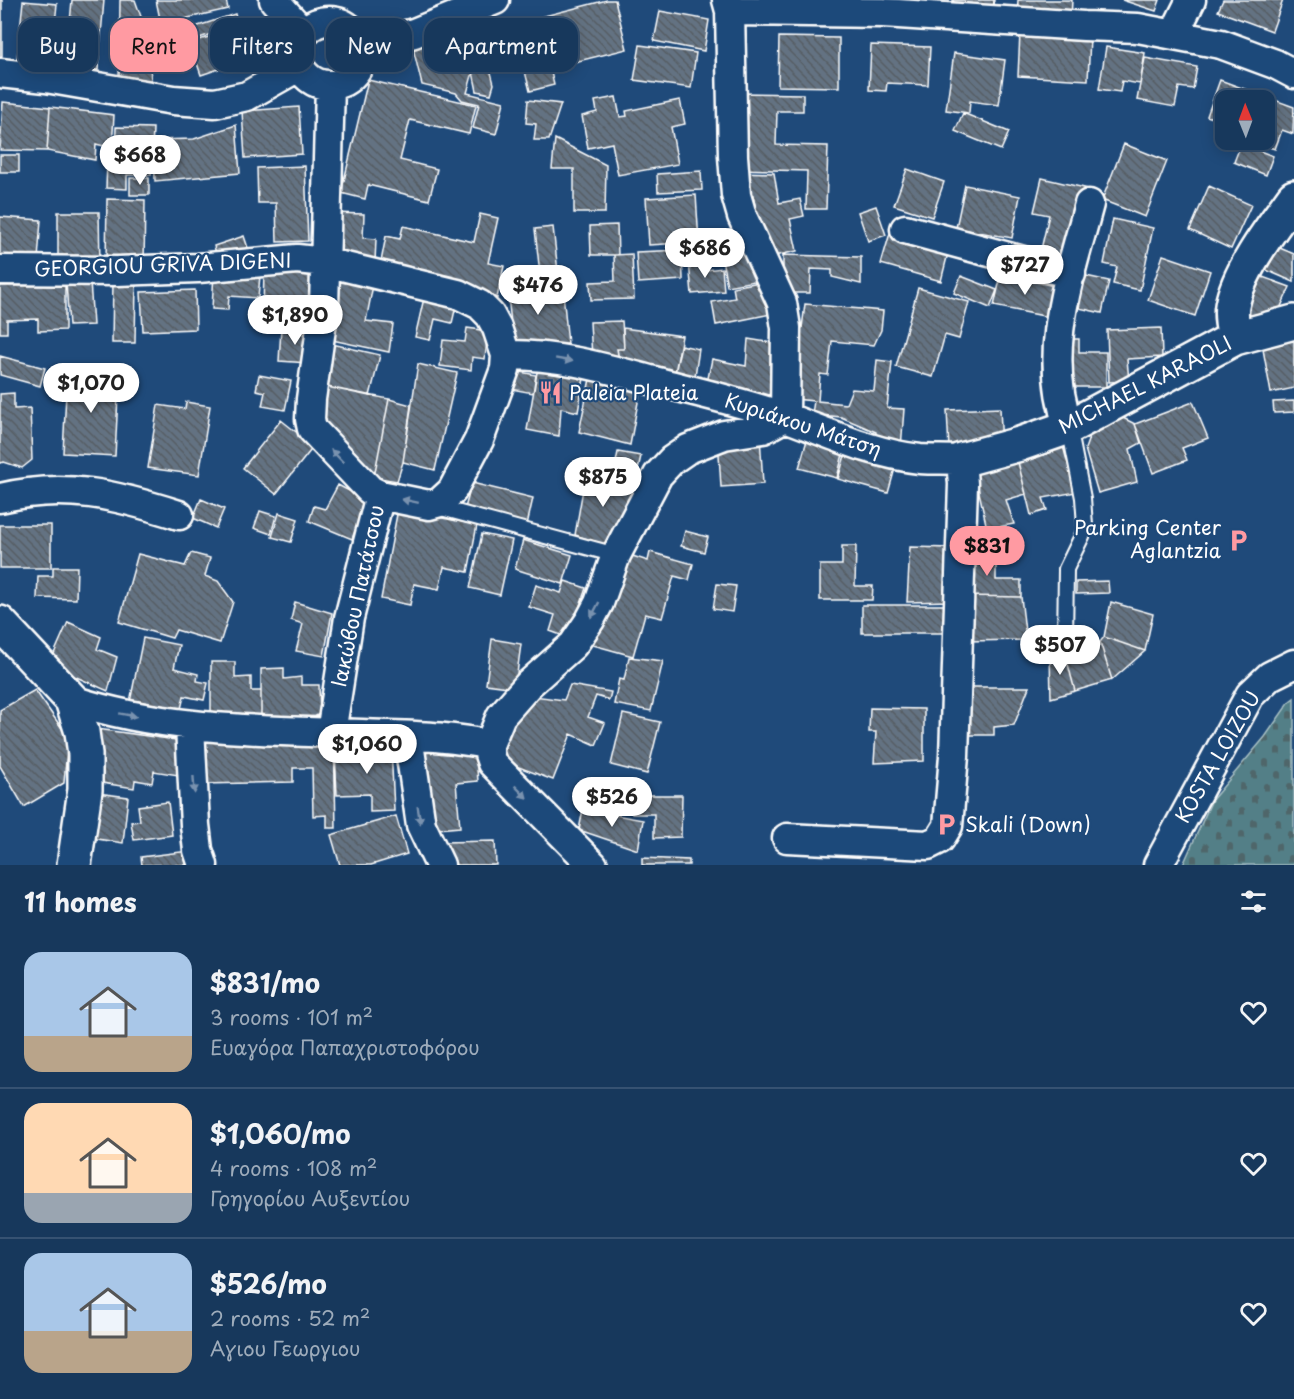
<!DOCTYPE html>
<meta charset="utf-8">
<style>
:root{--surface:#17385c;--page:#244365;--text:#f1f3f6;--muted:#9eacbb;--line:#365272;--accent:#ff9aa2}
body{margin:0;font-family:"Playpen Sans",sans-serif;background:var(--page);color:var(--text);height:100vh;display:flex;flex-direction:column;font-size:22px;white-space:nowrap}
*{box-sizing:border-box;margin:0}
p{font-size:20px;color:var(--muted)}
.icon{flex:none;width:33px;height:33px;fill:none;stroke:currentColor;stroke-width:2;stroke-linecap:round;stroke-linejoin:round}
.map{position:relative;height:865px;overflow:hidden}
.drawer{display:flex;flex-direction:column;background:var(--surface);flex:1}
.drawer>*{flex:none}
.banner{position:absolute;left:18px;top:18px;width:600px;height:54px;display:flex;gap:12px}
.needle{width:39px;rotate:359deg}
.tools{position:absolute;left:1215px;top:90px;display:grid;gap:12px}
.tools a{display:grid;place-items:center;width:60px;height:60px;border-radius:12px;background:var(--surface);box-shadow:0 3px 15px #0003,0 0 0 2px var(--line);font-size:30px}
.price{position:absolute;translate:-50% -51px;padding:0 14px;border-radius:21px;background:#fff;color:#222;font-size:20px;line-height:39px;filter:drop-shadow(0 2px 3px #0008)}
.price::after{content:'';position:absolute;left:50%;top:36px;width:18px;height:14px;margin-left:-9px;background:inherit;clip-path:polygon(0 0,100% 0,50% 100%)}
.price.active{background:var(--accent);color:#111}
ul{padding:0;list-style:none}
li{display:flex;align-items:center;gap:18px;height:150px;padding:0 24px}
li+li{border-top:2px solid var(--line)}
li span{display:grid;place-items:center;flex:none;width:168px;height:120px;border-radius:18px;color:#555}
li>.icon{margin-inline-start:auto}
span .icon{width:72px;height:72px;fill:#fffc;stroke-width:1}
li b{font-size:26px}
h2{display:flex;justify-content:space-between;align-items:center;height:72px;padding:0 24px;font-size:26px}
.tag{padding:0 21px;border-radius:18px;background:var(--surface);box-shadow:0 3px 15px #0003,0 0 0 2px var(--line);font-size:21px;line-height:54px}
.tag.active{background:var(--accent);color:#111}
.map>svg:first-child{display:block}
.cemetery{fill:url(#cemetery-stones);stroke:#a8bfc3;stroke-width:1.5}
.building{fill:url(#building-back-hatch);stroke:#fff;stroke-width:1.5}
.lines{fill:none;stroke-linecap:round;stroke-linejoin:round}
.lane-casing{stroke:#fff;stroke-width:18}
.street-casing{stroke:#fff;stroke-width:33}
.secondary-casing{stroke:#fff;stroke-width:38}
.lane{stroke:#1f4a7a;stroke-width:14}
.street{stroke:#1f4a7a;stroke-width:28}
.secondary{stroke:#1f4a7a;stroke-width:33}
.oneway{fill:#7992af}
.labels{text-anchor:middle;stroke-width:4.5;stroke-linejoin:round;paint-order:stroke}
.street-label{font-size:20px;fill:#fff;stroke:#1f4a7a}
.poi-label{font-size:20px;fill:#fff;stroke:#1f4a7a;text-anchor:start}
</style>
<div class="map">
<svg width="1294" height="865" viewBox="0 0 1294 865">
<defs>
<pattern id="cemetery-stones" width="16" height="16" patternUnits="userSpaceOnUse" patternTransform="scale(1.5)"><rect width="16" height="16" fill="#527f87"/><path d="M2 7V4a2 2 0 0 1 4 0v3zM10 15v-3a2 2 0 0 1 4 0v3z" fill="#4f666a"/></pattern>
<pattern id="building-back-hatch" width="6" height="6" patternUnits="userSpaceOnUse" patternTransform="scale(1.5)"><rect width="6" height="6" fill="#637282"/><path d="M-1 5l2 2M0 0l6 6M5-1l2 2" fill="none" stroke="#565d64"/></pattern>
</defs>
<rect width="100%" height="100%" fill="#1f4a7a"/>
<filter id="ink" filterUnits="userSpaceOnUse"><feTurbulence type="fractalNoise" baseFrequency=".0167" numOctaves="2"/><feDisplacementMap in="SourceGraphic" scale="12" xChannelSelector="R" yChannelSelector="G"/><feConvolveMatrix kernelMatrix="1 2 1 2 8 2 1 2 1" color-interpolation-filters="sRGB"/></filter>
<g filter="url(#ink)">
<!-- cemetery -->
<path class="cemetery" d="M 1294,698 L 1294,865 L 1183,865 L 1212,800 L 1265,737 L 1290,701 Z"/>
<!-- building -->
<path class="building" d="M 0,0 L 2,0 L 2,56 L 0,56 Z
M 72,0 L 104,0 L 98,70 L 66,68 Z
M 120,0 L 135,0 L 149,39 L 151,83 L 119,78 Z
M 156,0 L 226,0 L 228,9 L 161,24 Z
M 607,0 L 615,0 L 627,49 L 550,68 L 554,85 L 530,91 L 513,24 Z
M 953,0 L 994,0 L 993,9 L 953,3 Z
M 1018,0 L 1072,0 L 1071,19 L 1017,17 Z
M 1122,0 L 1160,0 L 1156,11 Z
M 1223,0 L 1283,0 L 1272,31 L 1218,11 Z
M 23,1 L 57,4 L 51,62 L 17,58 Z
M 660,11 L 709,20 L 704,51 L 654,41 Z
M 235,14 L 238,25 L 199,38 L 195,27 Z
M 507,21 L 517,60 L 492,66 L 482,27 Z
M 240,27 L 251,58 L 201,75 L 190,43 Z
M 480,30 L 494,84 L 491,94 L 477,91 L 473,72 L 467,93 L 504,102 L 496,134 L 473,128 L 479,104 L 462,100 L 456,93 L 422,85 L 413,48 Z
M 1020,33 L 1090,37 L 1088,80 L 1018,76 Z
M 779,37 L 839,38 L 839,87 L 778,86 Z
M 640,45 L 696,53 L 691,88 L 634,80 Z
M 871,45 L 930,47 L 928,85 L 887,83 L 886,91 L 869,90 Z
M 1106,47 L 1145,53 L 1140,84 L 1122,81 L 1120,92 L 1099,89 Z
M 954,53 L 1005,60 L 999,105 L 970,101 L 969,113 L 946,110 Z
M 1145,58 L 1197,67 L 1193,89 L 1179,87 L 1175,107 L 1137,100 Z
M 368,80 L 476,105 L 469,134 L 410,120 L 400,160 L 437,169 L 429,200 L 368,185 L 365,199 L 341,193 Z
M 1220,80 L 1294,107 L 1293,134 L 1282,130 L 1275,149 L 1248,140 L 1264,140 L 1264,100 L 1226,100 L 1226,123 L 1207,116 Z
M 741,93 L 803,94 L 803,111 L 777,111 L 776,145 L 828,146 L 826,209 L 806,209 L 807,171 L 739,169 Z
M 616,97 L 620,117 L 627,116 L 626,111 L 680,100 L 685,124 L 671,127 L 678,164 L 618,175 L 612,143 L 588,148 L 582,116 L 597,112 L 595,101 Z
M 528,100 L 561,104 L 549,140 L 534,140 L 536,124 L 526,123 Z
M 3,102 L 50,107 L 47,151 L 0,150 Z
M 50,107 L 114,115 L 112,148 L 96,144 L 95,160 L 47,151 Z
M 299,107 L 302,154 L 245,158 L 242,111 Z
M 963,113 L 1009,132 L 1001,150 L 955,131 Z
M 236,125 L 240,173 L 155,181 L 154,140 L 194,139 Z
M 116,127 L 153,128 L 151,175 L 127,175 L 127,189 L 106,188 L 107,162 L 115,162 Z
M 555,139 L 606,165 L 605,213 L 574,213 L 574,169 L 552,169 Z
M 1124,144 L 1167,161 L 1145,217 L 1102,200 Z
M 1241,144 L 1273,156 L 1266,175 L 1234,162 Z
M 0,155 L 19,155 L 19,172 L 0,172 Z
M 305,166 L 308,241 L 277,242 L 276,203 L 258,203 L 257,168 Z
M 907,169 L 944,182 L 932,217 L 894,205 Z
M 701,171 L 702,190 L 658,192 L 657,174 Z
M 738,172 L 774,173 L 779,203 L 800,199 L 804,216 L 790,219 L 797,251 L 765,258 L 753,195 L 743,197 Z
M 130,178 L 149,178 L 149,195 L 130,195 Z
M 1042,178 L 1089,189 L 1071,265 L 1039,258 L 1049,215 L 1034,212 Z
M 965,185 L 1020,196 L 1012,238 L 956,228 Z
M 1209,186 L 1251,205 L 1231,249 L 1190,230 Z
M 696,195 L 699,242 L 649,245 L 646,198 Z
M 107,199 L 145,200 L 144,263 L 106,262 Z
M 876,206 L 886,235 L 868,241 L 858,212 Z
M 58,212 L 99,212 L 100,267 L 58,267 Z
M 333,213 L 364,214 L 363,238 L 376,239 L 375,262 L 331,253 Z
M 480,214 L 498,218 L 488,263 L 504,266 L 497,298 L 379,272 L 386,236 L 400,239 L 403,226 L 474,242 Z
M 0,217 L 41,220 L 38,259 L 0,256 Z
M 1113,219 L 1153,228 L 1140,290 L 1113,284 L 1117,267 L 1104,264 Z
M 617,225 L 618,255 L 591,255 L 590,226 Z
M 553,227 L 559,281 L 541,283 L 535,229 Z
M 890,233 L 949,249 L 941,281 L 881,264 Z
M 244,236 L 249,251 L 218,261 L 214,246 Z
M 1275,246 L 1294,254 L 1294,282 L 1264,269 Z
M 682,250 L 683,280 L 638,283 L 636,252 Z
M 755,253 L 760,280 L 727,286 L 722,259 Z
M 632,254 L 634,299 L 591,300 L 590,282 L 615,281 L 614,255 Z
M 783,255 L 861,257 L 861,284 L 832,277 L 832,270 L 811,269 L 810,293 L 783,293 Z
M 1163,255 L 1210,271 L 1195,316 L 1148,300 Z
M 705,261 L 706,270 L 722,268 L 724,291 L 692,294 L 689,262 Z
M 214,272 L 260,275 L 258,298 L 229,296 L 228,310 L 212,309 Z
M 1249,272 L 1290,287 L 1277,315 L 1234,316 Z
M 264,273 L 311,274 L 308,326 L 285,325 L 286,310 L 263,309 Z
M 1001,275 L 1055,286 L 1049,317 L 994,306 Z
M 961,276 L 997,290 L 990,308 L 954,293 Z
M 1086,276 L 1109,281 L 1102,313 L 1079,308 Z
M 340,279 L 373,285 L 366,321 L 393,324 L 389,352 L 327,339 Z
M 113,280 L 136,281 L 135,343 L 112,343 Z
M 90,281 L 93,325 L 69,326 L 66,282 Z
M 765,281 L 771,314 L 716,325 L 712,302 L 735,298 L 733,287 Z
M 562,282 L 568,344 L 514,350 L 507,287 Z
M 65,285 L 65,330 L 38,331 L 38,319 L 7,320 L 7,333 L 0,333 L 0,286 Z
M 918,288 L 969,302 L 959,339 L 945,335 L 933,377 L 896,367 Z
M 195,290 L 196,329 L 143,331 L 141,292 Z
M 424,298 L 456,306 L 452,323 L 435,319 L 430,340 L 415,337 Z
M 805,304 L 883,311 L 881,330 L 874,345 L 832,341 L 828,375 L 820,374 L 818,401 L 846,404 L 852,389 L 874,391 L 877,360 L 892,362 L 887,408 L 904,409 L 901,448 L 875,446 L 876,432 L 841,417 L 812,414 L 814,401 L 794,399 L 791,327 L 802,328 Z
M 622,321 L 624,349 L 617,349 L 620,365 L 592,358 L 590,322 Z
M 467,328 L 488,331 L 485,359 L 472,357 L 471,370 L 440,366 L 443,340 L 465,342 Z
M 623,328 L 682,336 L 674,378 L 620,365 L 617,349 L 624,349 Z
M 1161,328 L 1162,357 L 1127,359 L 1129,381 L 1109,382 L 1107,330 Z
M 281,329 L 312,331 L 309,363 L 279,361 Z
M 1294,332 L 1294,388 L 1271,393 L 1261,338 Z
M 748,339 L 778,344 L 778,402 L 707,383 L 712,359 L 746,366 Z
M 1062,339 L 1079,339 L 1079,352 L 1106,352 L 1106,387 L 1062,387 Z
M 332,344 L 380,355 L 370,396 L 322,386 Z
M 681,345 L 699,349 L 694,382 L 674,378 Z
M 0,356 L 45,368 L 40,386 L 0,375 Z
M 539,361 L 585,372 L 578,412 L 561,408 L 559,436 L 527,430 Z
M 418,364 L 457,373 L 435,470 L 403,462 Z
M 515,371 L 536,375 L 533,393 L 511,389 Z
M 67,373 L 119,376 L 115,456 L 63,453 Z
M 591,374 L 641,386 L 630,445 L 579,432 Z
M 259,375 L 291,381 L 285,410 L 262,406 L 265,392 L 256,390 Z
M 322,386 L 389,399 L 374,477 L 316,415 Z
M 14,393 L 14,409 L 30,408 L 32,460 L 22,468 L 4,462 L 0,463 L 0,394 Z
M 389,399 L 411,405 L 403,462 L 397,481 L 374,477 Z
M 1294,401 L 1294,412 L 1274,413 L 1273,402 Z
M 186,402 L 210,406 L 199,475 L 148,468 L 158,405 L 185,409 Z
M 1193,402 L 1208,438 L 1182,448 L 1187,460 L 1153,473 L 1135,424 Z
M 1000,408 L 1002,447 L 949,449 L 947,410 Z
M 1123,418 L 1135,424 L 1141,443 L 1130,449 L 1137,482 L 1098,493 L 1085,449 L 1090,435 Z
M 281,420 L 314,446 L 276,494 L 243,468 Z
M 760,436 L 763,484 L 721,487 L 718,438 Z
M 807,440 L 844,450 L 837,478 L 799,468 Z
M 1062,443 L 1076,492 L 1043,498 L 1047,510 L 1031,515 L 1016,454 Z
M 618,452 L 641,456 L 635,482 L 613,477 Z
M 846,452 L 896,465 L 888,493 L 838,479 Z
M 1016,454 L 1026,494 L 1006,500 L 1014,524 L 987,529 L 973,464 Z
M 586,472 L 636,483 L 613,547 L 575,535 Z
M 472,483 L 533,498 L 527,525 L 465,508 Z
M 338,485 L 366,500 L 352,539 L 309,521 L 314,506 L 325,509 Z
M 201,499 L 224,509 L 216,528 L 193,518 Z
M 398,509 L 477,525 L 468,572 L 444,567 L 439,589 L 414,584 L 410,605 L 381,599 Z
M 260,511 L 276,516 L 271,534 L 254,528 Z
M 279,513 L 298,519 L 291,542 L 272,537 Z
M 0,525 L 51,525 L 51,568 L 0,568 Z
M 685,531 L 708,537 L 704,552 L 681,546 Z
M 482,534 L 512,540 L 500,595 L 470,588 Z
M 971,537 L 1015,537 L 1015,550 L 971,550 Z
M 523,540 L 572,555 L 563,584 L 515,569 Z
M 842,546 L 856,546 L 855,586 L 873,586 L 872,600 L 820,600 L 820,565 L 842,565 Z
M 910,547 L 951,548 L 951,601 L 907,602 Z
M 965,551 L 996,551 L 996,580 L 1021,580 L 1021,597 L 965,596 Z
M 620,552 L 648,561 L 650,552 L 693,564 L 689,580 L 674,576 L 662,618 L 645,614 L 633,656 L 593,645 Z
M 191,553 L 210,558 L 205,576 L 218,581 L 233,602 L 220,643 L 176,630 L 172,638 L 119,622 L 138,554 L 185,566 Z
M 53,567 L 77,567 L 76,599 L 37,598 L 38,576 L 53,576 Z
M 565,581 L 586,588 L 569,638 L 550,631 L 555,615 L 529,607 L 536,585 L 561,593 Z
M 1108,581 L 1109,593 L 1076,594 L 1076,582 Z
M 717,584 L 736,586 L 732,612 L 713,609 Z
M 965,596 L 1021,597 L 1026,640 L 965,641 Z
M 295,602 L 332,613 L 324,656 L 296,651 L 303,624 L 291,620 Z
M 1111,602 L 1153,614 L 1145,651 L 1104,637 Z
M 862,605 L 949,605 L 949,633 L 862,633 Z
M 68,622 L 101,637 L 97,649 L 117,657 L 108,691 L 49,665 Z
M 1104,637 L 1145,651 L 1112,680 L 1100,642 Z
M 143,638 L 179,645 L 174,668 L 198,674 L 197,681 L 208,683 L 204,700 L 184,696 L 180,713 L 130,702 Z
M 492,639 L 521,644 L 515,688 L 486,684 Z
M 1100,642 L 1112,680 L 1075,691 L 1065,653 Z
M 1065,653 L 1075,691 L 1051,698 L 1050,655 Z
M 629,657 L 663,661 L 651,711 L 614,704 L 619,679 L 624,680 Z
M 211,662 L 235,662 L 235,678 L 251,677 L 251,691 L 261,691 L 261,718 L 211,717 Z
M 284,668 L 284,679 L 301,677 L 301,685 L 319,685 L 320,713 L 310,720 L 261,718 L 261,669 Z
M 570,685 L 611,692 L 609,700 L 596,696 L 588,717 L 605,723 L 596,745 L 571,734 L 553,780 L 495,758 L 526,695 L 564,700 Z
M 966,687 L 1029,687 L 1014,725 L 994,727 L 994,735 L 967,735 Z
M 35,690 L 68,737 L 64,783 L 24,807 L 0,766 L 0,710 Z
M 870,708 L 924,709 L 924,761 L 874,763 L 876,732 L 869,732 Z
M 623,714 L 660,722 L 647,774 L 611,765 Z
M 97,729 L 183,741 L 178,775 L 154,771 L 152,783 L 135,780 L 134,788 L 89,781 Z
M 334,736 L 336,828 L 327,828 L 327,815 L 313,816 L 312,768 L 293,768 L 293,782 L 202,784 L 201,739 Z
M 391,746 L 394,811 L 370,812 L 370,794 L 337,795 L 335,749 Z
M 475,746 L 478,781 L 456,783 L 460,827 L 426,830 L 419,751 Z
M 582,779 L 622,783 L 619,809 L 580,804 Z
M 97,793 L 128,797 L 123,843 L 91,838 Z
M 632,795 L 682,795 L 681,837 L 654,838 L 654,814 L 632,814 Z
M 168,802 L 172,835 L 134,840 L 131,822 L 140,821 L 138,806 Z
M 583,809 L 643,820 L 638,850 L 579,830 Z
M 396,816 L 407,854 L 371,865 L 340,865 L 331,835 Z
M 495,841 L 496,865 L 449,865 L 442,842 Z
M 189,851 L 191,865 L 142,865 L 141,857 Z
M 642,858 L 689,860 L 689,865 L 642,865 Z"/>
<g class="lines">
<defs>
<path id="lane" d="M 440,502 L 445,509 L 616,555
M 1065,641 L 1066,569 L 1083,534 L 1085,525 L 1083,498 L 1069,427"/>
<path id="street" d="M 274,0 L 304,33
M 727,0 L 730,11 L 733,156 L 736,195 L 742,216 L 782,303 L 786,328 L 785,417
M 730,11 L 883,13 L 1084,26 L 1138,28 L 1221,44 L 1275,64 L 1294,74
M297 53a32 32 0 1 1 64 0a32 32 0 1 1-64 0Z
M 1174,34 L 1191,0
M 361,48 L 414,33 L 495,0
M 0,73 L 46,78 L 173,100 L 215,103 L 247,96 L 300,66
M 905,229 L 1071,274
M 0,270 L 117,271 L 198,268 L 297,259 L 325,262 L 458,294 L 480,305 L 490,315 L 497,328 L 506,355 L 505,369 L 479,440 L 452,491 L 440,502 L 429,505 L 380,495 L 370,490 L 312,429 L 310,419 L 311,399 L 324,307 L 330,85
M 506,355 C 556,354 605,368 654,381 C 697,392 742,402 785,417 C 829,433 873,454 920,459 C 933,460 947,459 961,460 L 963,484 L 954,756 L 948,826 L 940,839 L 928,845 L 787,838
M 1069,427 C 1041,353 1070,276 1089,204
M 0,498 C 65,482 116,495 179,515
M 72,700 C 165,731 265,730 362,734 C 404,736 448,735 489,745
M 190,726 L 195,825 L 198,850 L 203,865
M 331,733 L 349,618 L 380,495
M 408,736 L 421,825 L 440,865
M 593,865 L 492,763 L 489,754 L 489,745 L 501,716 L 529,684 L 573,645 L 590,620 L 599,603 L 616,555 L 658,475 L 672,460 L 688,449 L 724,435 L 763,429 L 785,417
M 1158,865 L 1250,695 L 1270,676 L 1294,664"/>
<path id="secondary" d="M 1235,338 C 1233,328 1230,317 1232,306 C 1238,271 1273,226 1294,197
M 961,460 L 1020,444 L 1069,427 L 1235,338 L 1294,322
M 0,623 L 72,700 L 82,732 L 85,754 L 85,790 L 74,865"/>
</defs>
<!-- lane casing -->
<use href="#lane" class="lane-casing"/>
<!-- street casing -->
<use href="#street" class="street-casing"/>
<!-- secondary casing -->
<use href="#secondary" class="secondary-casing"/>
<!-- lane -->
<use href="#lane" class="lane"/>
<!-- street -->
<use href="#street" class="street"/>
<!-- secondary -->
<use href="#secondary" class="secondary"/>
</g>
<!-- one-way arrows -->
<defs><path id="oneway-solid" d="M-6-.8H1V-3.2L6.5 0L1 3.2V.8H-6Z" transform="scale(1.5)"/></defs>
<g class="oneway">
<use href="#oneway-solid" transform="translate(564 360) rotate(10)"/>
<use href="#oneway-solid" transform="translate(337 456) rotate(-134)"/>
<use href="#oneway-solid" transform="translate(410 501) rotate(-168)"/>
<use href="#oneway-solid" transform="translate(595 610) rotate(118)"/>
<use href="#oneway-solid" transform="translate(128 715) rotate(10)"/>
<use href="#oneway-solid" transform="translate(194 785) rotate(86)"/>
<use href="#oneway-solid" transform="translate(521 792) rotate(45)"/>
<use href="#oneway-solid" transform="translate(419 815) rotate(81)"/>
</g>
</g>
<!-- icons -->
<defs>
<symbol id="restaurant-bare" viewBox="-9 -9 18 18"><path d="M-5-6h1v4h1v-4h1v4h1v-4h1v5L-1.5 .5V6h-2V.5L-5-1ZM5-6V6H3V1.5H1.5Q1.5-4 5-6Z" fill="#ff9aa2" stroke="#1f4a7a" stroke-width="2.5" paint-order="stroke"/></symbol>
<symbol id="parking-bare" viewBox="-9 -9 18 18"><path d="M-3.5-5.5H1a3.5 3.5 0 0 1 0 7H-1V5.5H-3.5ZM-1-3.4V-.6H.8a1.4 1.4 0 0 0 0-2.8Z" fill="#ff9aa2" stroke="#1f4a7a" stroke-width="2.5" paint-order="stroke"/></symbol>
</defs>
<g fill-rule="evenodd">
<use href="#restaurant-bare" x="534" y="376" width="33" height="33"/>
<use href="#parking-bare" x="1222" y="524" width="33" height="33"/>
<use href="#parking-bare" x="930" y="808" width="33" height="33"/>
</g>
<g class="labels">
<!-- street labels -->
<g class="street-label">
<text transform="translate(163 265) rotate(-2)" y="7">GEORGIOU GRIVA DIGENI</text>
<text transform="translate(1145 385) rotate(-27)" y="7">MICHAEL KARAOLI</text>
<text transform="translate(803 425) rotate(18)" y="7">Κυριάκου Μάτση</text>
<text transform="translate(358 596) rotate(-78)" y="7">Ιακώβου Πατάτσου</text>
<text transform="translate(1218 757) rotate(-60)" y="7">KOSTA LOIZOU</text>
</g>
<!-- poi labels -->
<g class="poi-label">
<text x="569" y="400">Paleia Plateia</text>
<text x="1221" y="535" text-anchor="end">Parking Center<tspan x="1221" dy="23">Aglantzia</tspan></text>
<text x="965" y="832">Skali (Down)</text>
</g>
</g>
</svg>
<div class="tools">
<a><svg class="needle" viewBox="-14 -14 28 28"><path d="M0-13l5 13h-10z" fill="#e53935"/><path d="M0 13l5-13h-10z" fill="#9eacbb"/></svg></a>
</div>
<b class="price" style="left:140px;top:186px">$668</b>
<b class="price" style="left:705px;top:279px">$686</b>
<b class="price" style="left:1025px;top:296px">$727</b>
<b class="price" style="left:538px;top:316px">$476</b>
<b class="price" style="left:295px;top:346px">$1,890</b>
<b class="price" style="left:91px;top:414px">$1,070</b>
<b class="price" style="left:603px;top:508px">$875</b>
<b class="price active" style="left:987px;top:577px">$831</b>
<b class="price" style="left:1060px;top:676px">$507</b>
<b class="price" style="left:367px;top:775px">$1,060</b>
<b class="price" style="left:612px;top:828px">$526</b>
<div class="banner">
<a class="tag">Buy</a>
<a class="tag active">Rent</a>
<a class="tag">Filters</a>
<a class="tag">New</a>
<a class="tag">Apartment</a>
</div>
</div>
<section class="drawer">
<h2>11 homes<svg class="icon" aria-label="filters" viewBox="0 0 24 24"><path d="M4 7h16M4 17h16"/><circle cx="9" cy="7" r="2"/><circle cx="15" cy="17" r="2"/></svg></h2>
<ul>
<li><span style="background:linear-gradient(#a9c7e8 70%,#b9a48a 0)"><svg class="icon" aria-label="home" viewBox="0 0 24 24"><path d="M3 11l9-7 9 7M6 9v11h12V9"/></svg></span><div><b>$831/mo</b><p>3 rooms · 101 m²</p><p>Ευαγόρα Παπαχριστοφόρου</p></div><svg class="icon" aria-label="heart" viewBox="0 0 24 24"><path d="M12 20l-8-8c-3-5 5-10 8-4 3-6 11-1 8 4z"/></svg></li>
<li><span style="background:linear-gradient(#ffd9b3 75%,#9aa5b1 0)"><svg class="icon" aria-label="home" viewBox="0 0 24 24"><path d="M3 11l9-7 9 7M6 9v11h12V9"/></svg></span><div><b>$1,060/mo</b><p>4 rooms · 108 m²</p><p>Γρηγορίου Αυξεντίου</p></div><svg class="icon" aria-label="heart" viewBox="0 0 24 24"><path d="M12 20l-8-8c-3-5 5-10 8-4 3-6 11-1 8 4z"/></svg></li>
<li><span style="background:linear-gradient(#a9c7e8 65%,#b9a48a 0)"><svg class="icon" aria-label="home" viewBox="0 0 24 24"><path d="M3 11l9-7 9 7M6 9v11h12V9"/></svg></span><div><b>$526/mo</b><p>2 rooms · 52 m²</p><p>Αγιου Γεωργιου</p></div><svg class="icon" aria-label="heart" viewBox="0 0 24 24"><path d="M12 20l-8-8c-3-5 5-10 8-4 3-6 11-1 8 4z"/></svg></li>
</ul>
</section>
